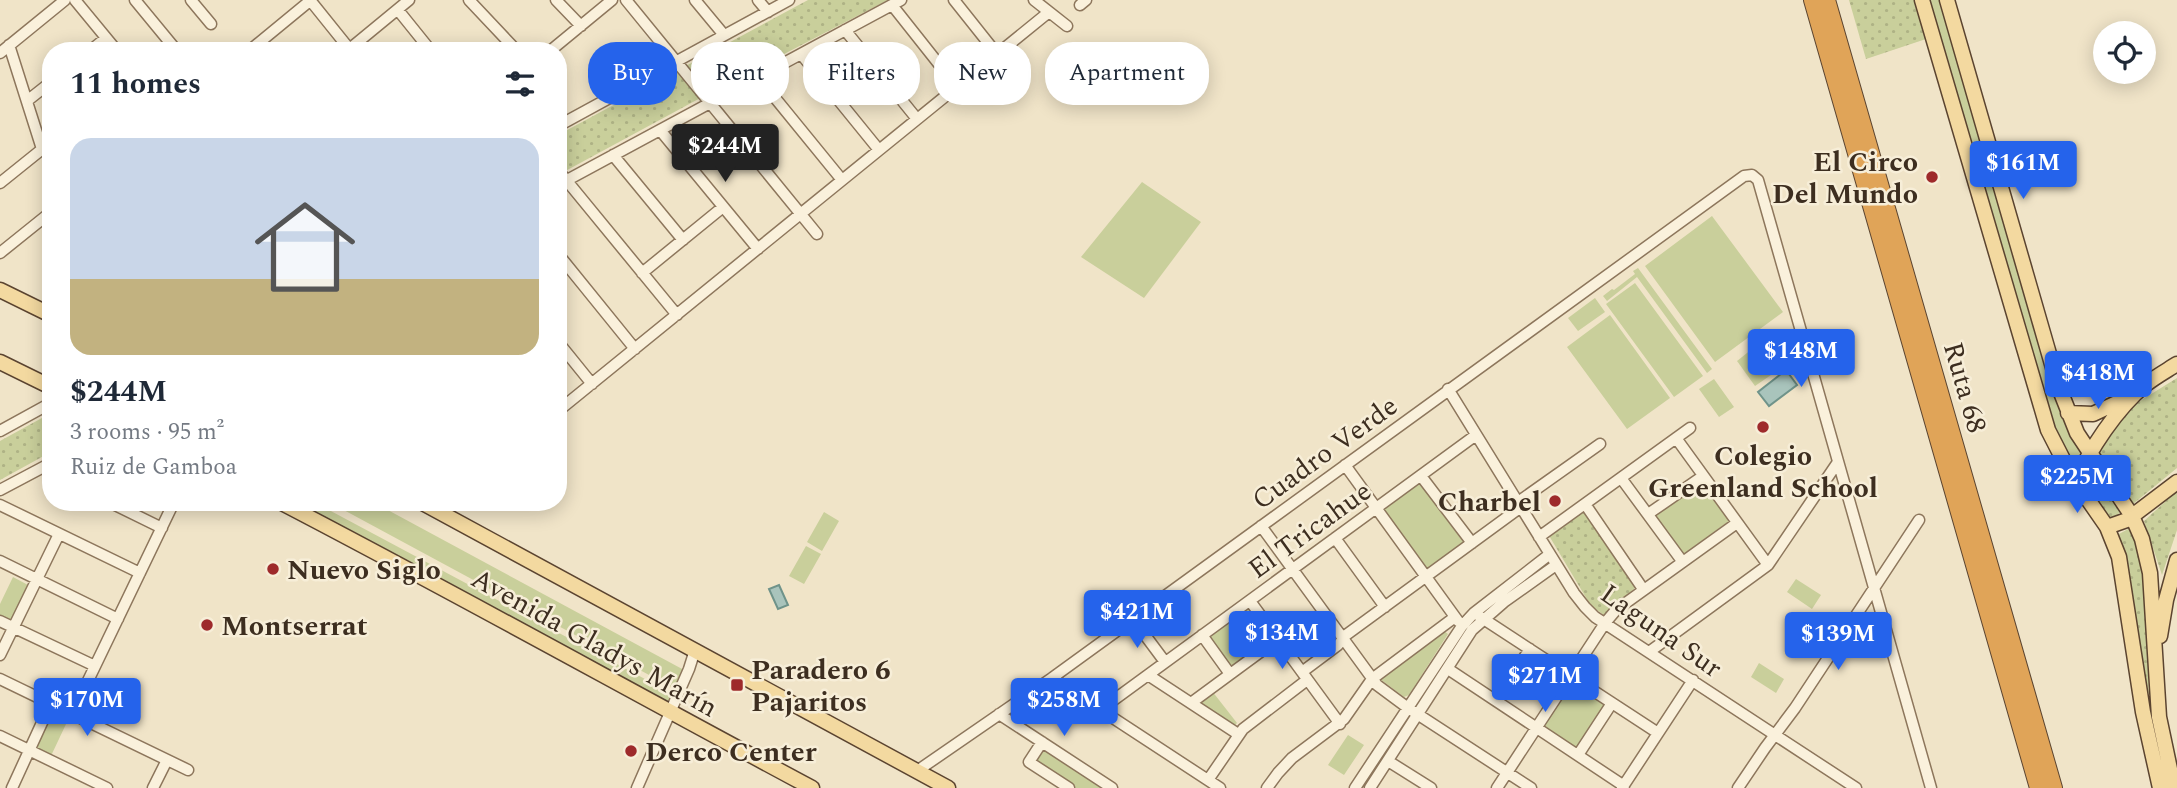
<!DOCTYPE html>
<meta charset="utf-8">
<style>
:root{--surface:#fff;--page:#f2f2f3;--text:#1f2937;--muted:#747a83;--line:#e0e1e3;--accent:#2563eb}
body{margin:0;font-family:Spectral,serif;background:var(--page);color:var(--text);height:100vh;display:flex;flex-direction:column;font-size:26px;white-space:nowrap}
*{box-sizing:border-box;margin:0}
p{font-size:23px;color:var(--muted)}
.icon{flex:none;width:38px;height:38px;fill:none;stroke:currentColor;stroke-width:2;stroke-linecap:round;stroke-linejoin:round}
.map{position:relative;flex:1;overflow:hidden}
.side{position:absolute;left:42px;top:42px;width:525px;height:469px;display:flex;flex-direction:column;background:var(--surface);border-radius:28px;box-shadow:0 4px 18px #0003}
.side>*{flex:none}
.guide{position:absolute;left:588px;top:42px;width:665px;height:63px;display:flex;gap:14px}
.buttons{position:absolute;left:2093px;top:21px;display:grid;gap:14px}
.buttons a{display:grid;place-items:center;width:63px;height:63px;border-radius:50%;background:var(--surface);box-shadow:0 4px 18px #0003;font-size:35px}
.price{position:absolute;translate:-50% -60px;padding:0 16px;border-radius:7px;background:var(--accent);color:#fff;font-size:23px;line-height:46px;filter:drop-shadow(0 2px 4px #0008)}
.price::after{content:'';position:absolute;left:50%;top:42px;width:21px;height:16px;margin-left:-10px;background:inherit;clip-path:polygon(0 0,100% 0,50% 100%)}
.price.on{background:#222;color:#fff}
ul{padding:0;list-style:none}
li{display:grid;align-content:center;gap:14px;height:371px;padding:0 28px}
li+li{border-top:2px solid var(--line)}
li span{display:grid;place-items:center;height:217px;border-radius:21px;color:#555}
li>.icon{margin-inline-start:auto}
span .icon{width:126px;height:126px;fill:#fffc;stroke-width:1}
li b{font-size:30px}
h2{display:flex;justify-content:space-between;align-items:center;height:84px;padding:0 28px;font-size:30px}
.chip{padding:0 24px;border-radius:28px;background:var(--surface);box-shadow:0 4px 18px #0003;font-size:24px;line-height:63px}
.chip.on{background:var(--accent);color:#fff}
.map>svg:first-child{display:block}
.grass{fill:#c9cf9b}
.park{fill:url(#park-dots)}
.water{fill:#a9c4bc;stroke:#6f938a;stroke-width:2}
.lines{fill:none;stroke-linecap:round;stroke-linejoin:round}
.minor-casing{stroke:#8d765c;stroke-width:13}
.major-casing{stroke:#5b4430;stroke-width:17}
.highway-casing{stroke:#5b4430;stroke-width:18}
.minor{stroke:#faf1dc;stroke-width:10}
.major{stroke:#f3d9a0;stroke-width:14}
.highway{stroke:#e0a458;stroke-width:16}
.poi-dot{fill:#9e2a2b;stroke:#f7eed8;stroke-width:2.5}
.labels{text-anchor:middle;stroke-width:5;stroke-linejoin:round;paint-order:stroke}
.poi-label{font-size:28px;font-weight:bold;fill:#3d2e20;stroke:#f7eed8;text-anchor:start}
.street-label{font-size:28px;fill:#3d2e20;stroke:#f7eed8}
</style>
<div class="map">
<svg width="2177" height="788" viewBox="0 0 2177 788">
<defs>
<pattern id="park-dots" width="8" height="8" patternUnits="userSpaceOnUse" patternTransform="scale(1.75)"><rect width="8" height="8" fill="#c9cf9b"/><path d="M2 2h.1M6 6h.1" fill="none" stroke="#aeb285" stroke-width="1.8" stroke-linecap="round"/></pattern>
</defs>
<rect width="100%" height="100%" fill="#f0e4c8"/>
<!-- grass -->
<path class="grass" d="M 1926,0 L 1941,0 L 2082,451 L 2073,464 L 2070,463 L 2050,421 Z
M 1142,182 L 1201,222 L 1144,298 L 1081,257 Z
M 1712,216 L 1783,312 L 1715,362 L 1645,266 Z
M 1638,268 L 1712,369 L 1707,373 L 1637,277 L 1607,301 L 1603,296 L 1612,289 L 1614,290 L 1635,274 L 1633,271 Z
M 1635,283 L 1703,376 L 1674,397 L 1606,304 Z
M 1595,298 L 1605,312 L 1578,331 L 1568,318 Z
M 1610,315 L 1670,398 L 1627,429 L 1567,347 Z
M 1771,336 L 1789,362 L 1774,373 L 1755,347 Z
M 1752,349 L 1771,375 L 1755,386 L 1737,361 Z
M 1714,379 L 1734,407 L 1719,417 L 1699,389 Z
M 1419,482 L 1464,543 L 1426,570 L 1381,510 Z
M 1701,482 L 1729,521 L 1681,556 L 1653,517 Z
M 296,502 L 314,502 L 673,694 L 669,703 Z
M 329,502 L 373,502 L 684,670 L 675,689 Z
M 824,512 L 839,521 L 822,551 L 807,542 Z
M 806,546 L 821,554 L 804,584 L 789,576 Z
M 13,577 L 28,585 L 11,621 L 0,616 L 0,604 Z
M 1796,579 L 1821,595 L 1812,609 L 1787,592 Z
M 1250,608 L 1272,639 L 1231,669 L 1209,637 Z
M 1444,631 L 1448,634 L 1409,695 L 1404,697 L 1380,679 Z
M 1759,663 L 1784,679 L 1776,693 L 1751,677 Z
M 1574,680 L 1608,702 L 1577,751 L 1543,728 Z
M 1212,691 L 1237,723 L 1234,726 L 1202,705 L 1202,699 Z
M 51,714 L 67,722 L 50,758 L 34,751 Z
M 1348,735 L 1364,745 L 1344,775 L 1328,765 Z
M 1042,748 L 1101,786 L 1100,788 L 1076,788 L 1034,761 Z"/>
<!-- park -->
<path class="park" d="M 808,0 L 888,0 L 717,89 L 558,175 L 558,135 Z
M 1849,0 L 1915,0 L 1926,39 L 1866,59 Z
M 2177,378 L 2177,468 L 2133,504 L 2097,450 L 2127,409 Z
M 51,413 L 51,452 L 0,480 L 0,441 Z
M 2090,471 L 2095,472 L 2119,506 L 2120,511 L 2117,517 L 2110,517 L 2099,505 L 2085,481 L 2085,476 Z
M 2177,491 L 2177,530 L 2162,575 L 2144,521 Z
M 1583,510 L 1635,588 L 1604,615 L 1591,606 L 1548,534 Z
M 2132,527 C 2151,582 2148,640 2149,697 L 2117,535 Z"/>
<!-- water -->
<path class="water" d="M 1786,370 L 1797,385 L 1769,406 L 1758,392 Z
M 779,585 L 788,605 L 778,609 L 769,589 Z"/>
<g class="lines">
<defs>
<path id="minor" d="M 75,0 L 117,51
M 135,0 L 177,51
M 191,0 L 211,24
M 310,0 L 351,51
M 469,0 L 517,51
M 556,0 L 581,26
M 626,0 L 817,234
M 695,0 L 724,35
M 758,0 L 768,12
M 954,0 L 997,54
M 1034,0 L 1067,26
M 892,5 L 957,87
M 1080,5 L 1086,0
M 398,10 L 431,51
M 845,30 L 917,119
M 9,45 L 42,149
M 90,51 L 106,38
M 249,51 L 311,0
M 347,51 L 409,0
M 550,51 L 612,0
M 0,53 L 65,0
M 801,54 L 879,150
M 758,77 L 842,180
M 27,101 L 51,82
M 558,126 L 789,0
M 660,130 L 758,249
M 613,155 L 683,240
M 558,170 L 677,315
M 0,183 L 51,142
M 558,185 L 901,0
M 0,253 L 51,212
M 558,254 L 635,349
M 642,273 L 723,207
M 558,342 L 592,384
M 1448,389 L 1574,593 L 1585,607 L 1595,617 L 1856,788
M 558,411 L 1049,12
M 0,431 L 51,403
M 1676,438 L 1768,565
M 1345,465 L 1458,621
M 1421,476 L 1472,543
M 1621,478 L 1682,561
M 0,490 L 51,463
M 109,502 L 162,528
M 1518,502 L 1600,444
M 1585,504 L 1643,589
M 0,505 L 140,573
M 1648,514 L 1703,476
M 1261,526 L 1377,685 L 1408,708 L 1531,788
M 1539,537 L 1690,428
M 1335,538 L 1385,607
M 0,561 L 118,619
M 1250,601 L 1340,724
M 1479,616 L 1658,733
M 1133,619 L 1165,662
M 0,621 L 95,666
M 1202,635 L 1230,674
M 1649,652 L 1768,565 L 1838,462
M 0,655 L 59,534
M 1448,669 L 1624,786
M 1302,672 L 1338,645 L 1346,635 L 1521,507
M 1148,675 L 1238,734
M 1052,678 L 1220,788
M 0,679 L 188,770
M 1495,700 L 1530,649
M 1191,703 L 1278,639
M 1100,710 L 1476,435
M 72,714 L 174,502
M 999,714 L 1112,788
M 0,736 L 107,788
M 1042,742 L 1029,762 L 1069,788
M 1578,755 L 1612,703
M 1388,761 L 1431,788
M 917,771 L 1052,678 L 1744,176 L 1752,175 L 1758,180 L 1931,788
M 1208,780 L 1243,729 L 1307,680
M 12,788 L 51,703
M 153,788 L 167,760
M 637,788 L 689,669 L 695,650
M 1267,788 L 1278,773 L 1292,758 L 1344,719 L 1372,679 L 1455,617
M 1355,788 L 1462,626 L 1474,613 L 1550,554
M 1370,788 L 1472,630 L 1504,602 L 1556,565
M 1497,788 L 1605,623 L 1616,610 L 1737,523
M 1622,788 L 1693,680
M 1738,788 L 1765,748 L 1795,708 L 1919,520"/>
<path id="major" d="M 1922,0 L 2048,430 L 2071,475 L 2107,527 L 2119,557 L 2143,712 L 2160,788
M 1947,0 L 2058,385 L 2077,433 L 2132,516 L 2142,539 L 2150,573 L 2159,717 L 2174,788
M 0,290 L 51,315
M 0,362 L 51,387
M 2068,413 L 2093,414 L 2127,398
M 2075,483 C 2089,450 2117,408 2145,385 C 2155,377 2166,371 2177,364
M 280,502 C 459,595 634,693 812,788
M 421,502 L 948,788
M 2107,527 L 2127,520 L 2177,482
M 2160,636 L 2166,600 L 2177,560"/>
<path id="highway" d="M 1812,0 L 2038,788
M 1827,0 L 2054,788"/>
</defs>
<!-- minor casing -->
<use href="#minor" class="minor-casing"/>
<!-- major casing -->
<use href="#major" class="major-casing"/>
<!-- highway casing -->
<use href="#highway" class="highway-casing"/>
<!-- minor -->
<use href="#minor" class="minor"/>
<!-- major -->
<use href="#major" class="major"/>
<!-- highway -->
<use href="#highway" class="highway"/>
</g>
<!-- markers -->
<g class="poi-dot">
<circle cx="1932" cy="177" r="7"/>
<circle cx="1763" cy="427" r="7"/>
<circle cx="1555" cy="501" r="7"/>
<circle cx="273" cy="569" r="7"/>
<circle cx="207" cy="625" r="7"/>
<rect x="730" y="678" width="14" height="14" rx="3.5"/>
<circle cx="631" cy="751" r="7"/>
</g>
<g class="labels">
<!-- poi labels -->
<g class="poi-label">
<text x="1918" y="171" text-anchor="end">El Circo<tspan x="1918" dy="32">Del Mundo</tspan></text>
<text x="1763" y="465" text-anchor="middle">Colegio<tspan x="1763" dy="32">Greenland School</tspan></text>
<text x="1541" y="511" text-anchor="end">Charbel</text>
<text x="287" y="579">Nuevo Siglo</text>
<text x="221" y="635">Montserrat</text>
<text x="751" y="679">Paradero 6<tspan x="751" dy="32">Pajaritos</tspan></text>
<text x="645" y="761">Derco Center</text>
</g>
<!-- street labels -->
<g class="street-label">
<text transform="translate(1966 387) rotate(74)" y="10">Ruta 68</text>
<text transform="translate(1324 452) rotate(-36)" y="10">Cuadro Verde</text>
<text transform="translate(1309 529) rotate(-36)" y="10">El Tricahue</text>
<text transform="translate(1662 630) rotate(35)" y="10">Laguna Sur</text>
<text transform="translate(595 642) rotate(29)" y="10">Avenida Gladys Marín</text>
</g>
</g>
</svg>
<div class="buttons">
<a><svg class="icon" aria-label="locate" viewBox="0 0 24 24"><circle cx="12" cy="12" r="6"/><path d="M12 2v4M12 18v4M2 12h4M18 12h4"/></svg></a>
</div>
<b class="price on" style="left:725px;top:184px">$244M</b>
<b class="price" style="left:2023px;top:201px">$161M</b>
<b class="price" style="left:1801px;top:389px">$148M</b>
<b class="price" style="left:2098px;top:411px">$418M</b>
<b class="price" style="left:2077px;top:515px">$225M</b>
<b class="price" style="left:1137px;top:650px">$421M</b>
<b class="price" style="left:1282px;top:671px">$134M</b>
<b class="price" style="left:1838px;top:672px">$139M</b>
<b class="price" style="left:1545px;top:714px">$271M</b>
<b class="price" style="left:87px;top:738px">$170M</b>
<b class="price" style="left:1064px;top:738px">$258M</b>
<div class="guide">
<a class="chip on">Buy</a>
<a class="chip">Rent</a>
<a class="chip">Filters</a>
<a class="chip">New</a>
<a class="chip">Apartment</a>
</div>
<section class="side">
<h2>11 homes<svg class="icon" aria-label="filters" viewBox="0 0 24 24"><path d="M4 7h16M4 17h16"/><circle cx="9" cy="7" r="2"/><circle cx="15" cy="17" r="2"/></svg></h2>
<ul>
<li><span style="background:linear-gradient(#c9d6e8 65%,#c2b280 0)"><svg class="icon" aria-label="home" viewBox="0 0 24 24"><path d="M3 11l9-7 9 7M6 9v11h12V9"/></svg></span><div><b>$244M</b><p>3 rooms · 95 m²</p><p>Ruiz de Gamboa</p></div></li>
</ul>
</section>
</div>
